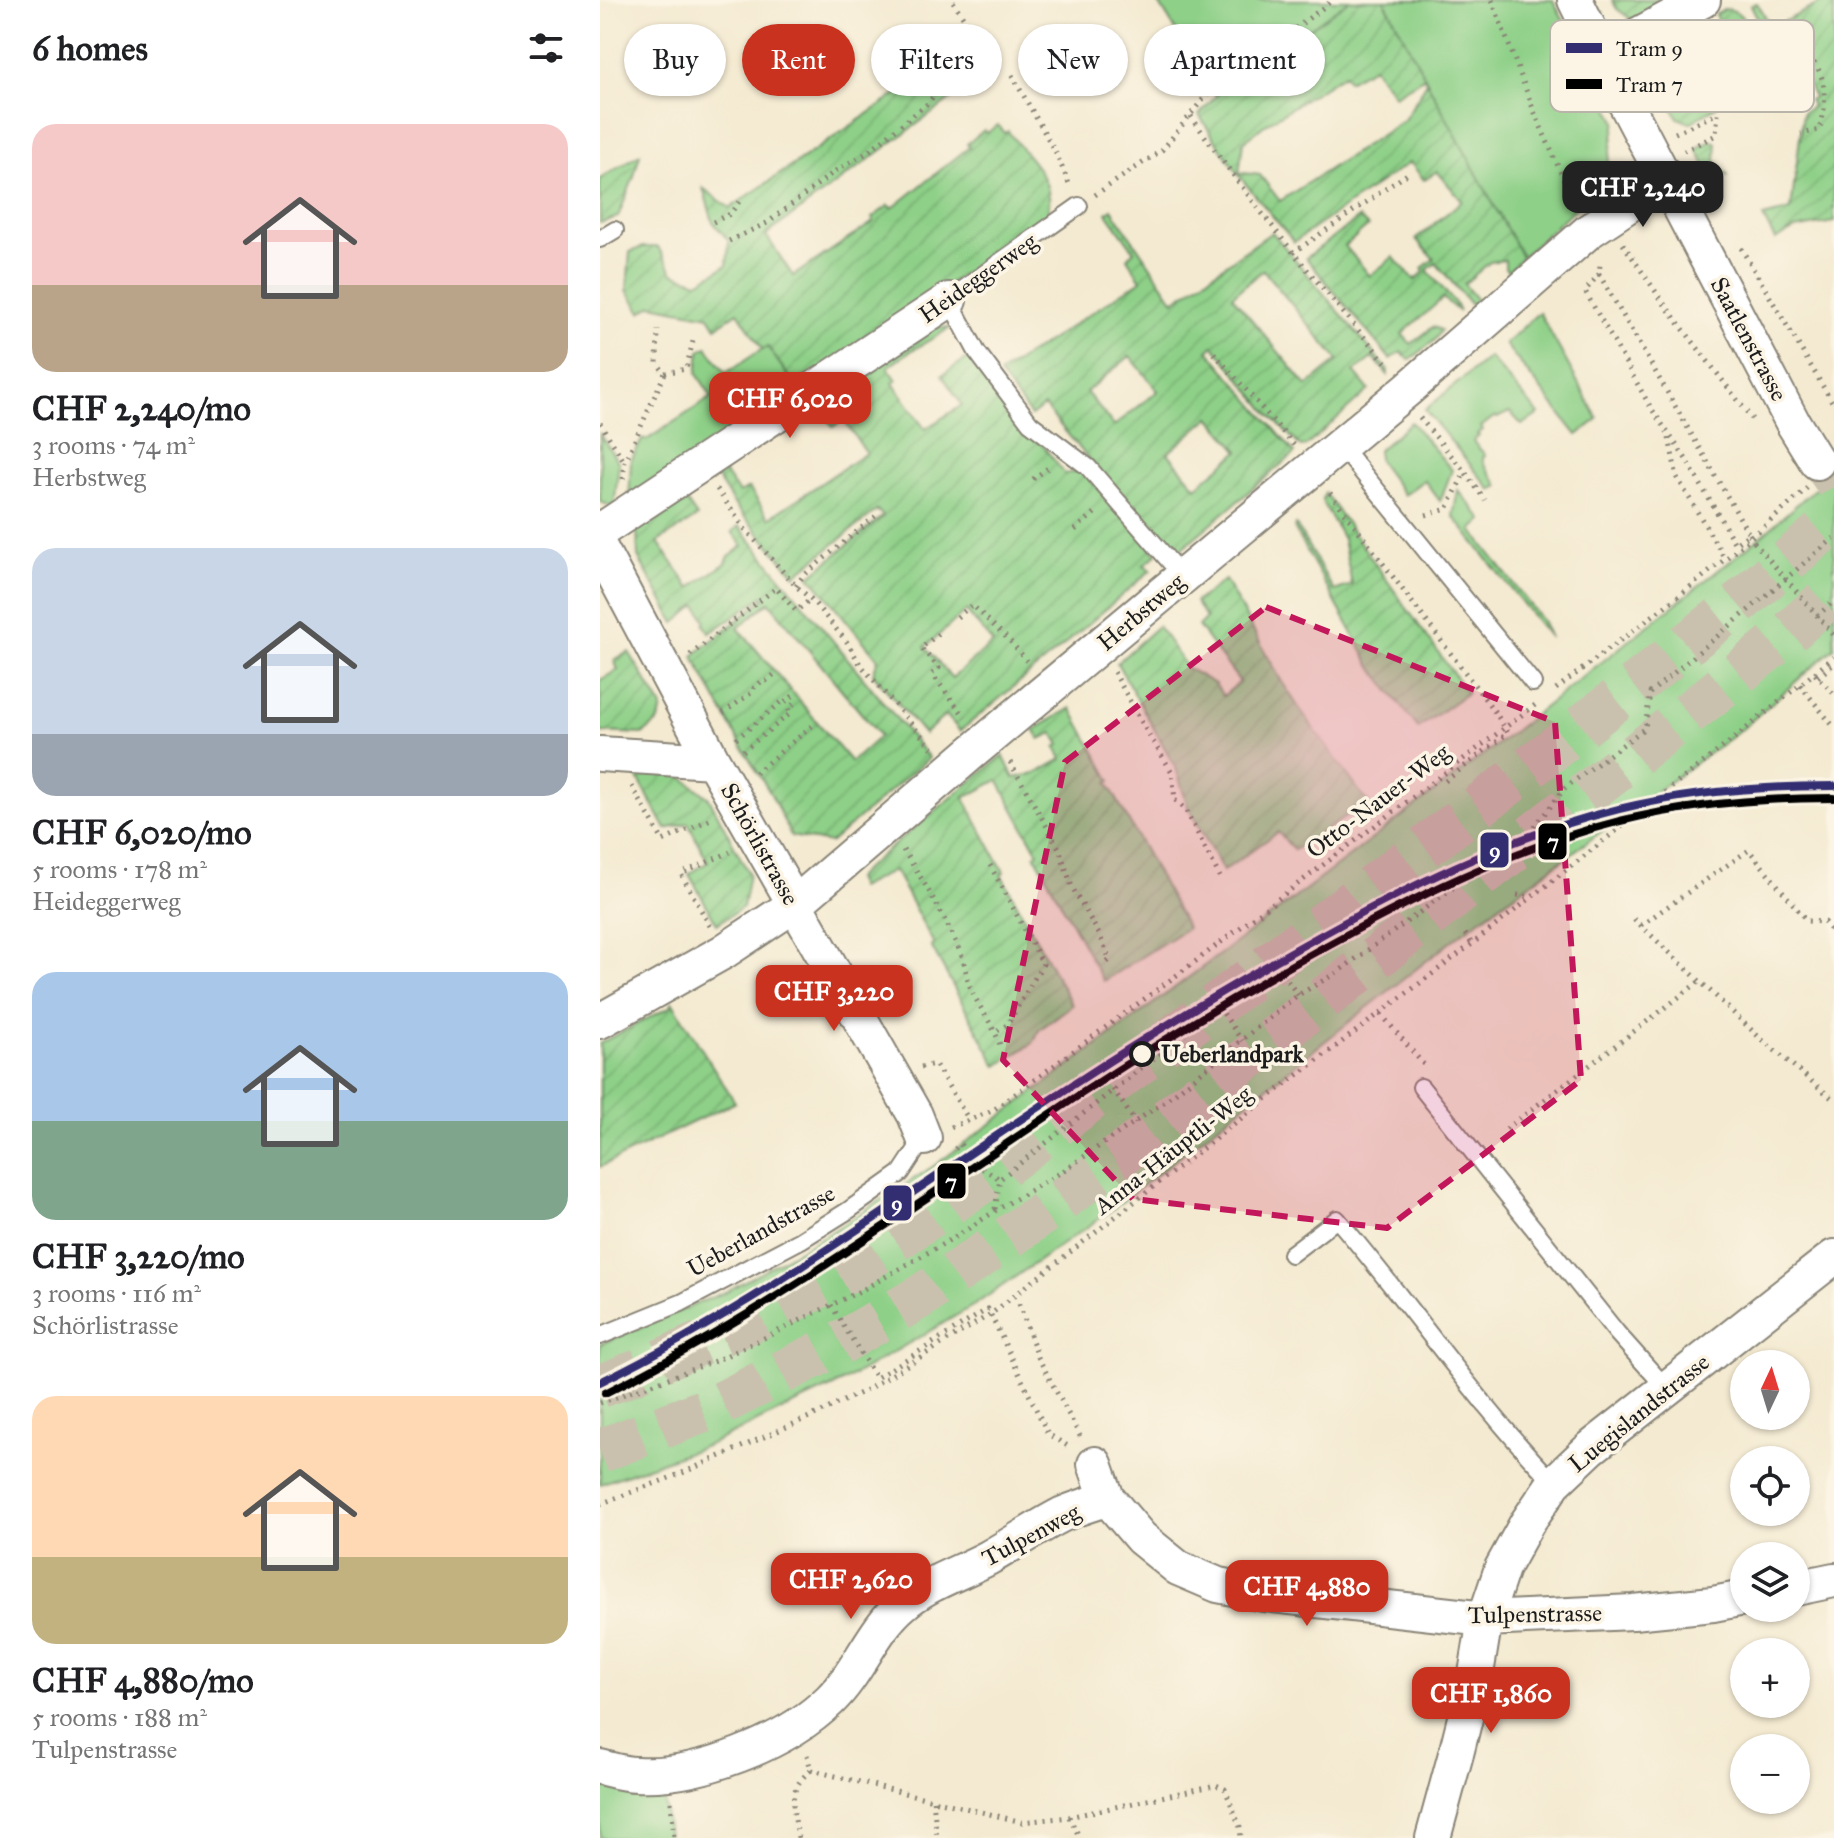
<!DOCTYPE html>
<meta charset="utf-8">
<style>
:root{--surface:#fff;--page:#f6f6f6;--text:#202124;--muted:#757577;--accent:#c8321e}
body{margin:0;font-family:"IM FELL Great Primer",serif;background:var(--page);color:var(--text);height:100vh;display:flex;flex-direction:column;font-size:30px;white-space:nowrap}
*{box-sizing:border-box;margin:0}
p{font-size:26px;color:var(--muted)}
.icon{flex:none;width:44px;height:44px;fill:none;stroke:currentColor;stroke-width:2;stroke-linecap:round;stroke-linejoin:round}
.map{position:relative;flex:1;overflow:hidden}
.panel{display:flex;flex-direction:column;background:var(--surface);width:600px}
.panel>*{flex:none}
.guide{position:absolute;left:24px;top:24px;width:760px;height:72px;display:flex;gap:16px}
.needle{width:52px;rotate:4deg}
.tools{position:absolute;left:1130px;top:1350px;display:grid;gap:16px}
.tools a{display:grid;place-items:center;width:80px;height:80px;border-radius:50%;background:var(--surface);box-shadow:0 2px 6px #0004;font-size:40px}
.price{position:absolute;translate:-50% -68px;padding:0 18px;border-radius:16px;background:var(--accent);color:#fff;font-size:26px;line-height:52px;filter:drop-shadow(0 2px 4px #0008)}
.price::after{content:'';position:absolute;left:50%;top:48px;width:24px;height:18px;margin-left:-12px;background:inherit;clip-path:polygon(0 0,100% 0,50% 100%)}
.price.current{background:#222;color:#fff}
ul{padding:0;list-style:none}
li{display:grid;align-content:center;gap:16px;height:424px;padding:0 32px}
li span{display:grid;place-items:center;height:248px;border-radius:24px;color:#555}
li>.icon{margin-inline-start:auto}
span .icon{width:144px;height:144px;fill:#fffc;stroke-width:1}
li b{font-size:34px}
h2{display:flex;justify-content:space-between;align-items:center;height:96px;padding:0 32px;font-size:34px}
.pill{padding:0 28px;border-radius:36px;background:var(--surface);box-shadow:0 2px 6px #0004;font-size:28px;line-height:72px}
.pill.current{background:var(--accent);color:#fff}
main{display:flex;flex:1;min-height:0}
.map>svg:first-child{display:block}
.green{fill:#8ed088;stroke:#557652;stroke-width:2}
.garden{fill:url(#garden-furrows);stroke:#557652;stroke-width:2;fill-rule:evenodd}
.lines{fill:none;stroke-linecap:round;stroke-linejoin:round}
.street-tunnel{stroke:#c9c1ad;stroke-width:34;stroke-dasharray:34 17;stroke-linecap:butt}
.highway-tunnel{stroke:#c9c1ad;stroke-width:44;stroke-dasharray:44 22;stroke-linecap:butt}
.lane-casing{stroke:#888376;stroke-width:20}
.street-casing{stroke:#888376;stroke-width:38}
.path{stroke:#888376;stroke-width:5;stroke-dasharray:2 6;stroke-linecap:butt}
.lane{stroke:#fff;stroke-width:16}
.street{stroke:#fff;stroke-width:34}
.path-bridge{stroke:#888376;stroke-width:5;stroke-dasharray:2 6;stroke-linecap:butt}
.tram-1-casing{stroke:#fcf5e5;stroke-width:14}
.tram-2-casing{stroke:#fcf5e5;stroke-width:14}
.tram-1{stroke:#322e71;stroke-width:8}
.tram-2{stroke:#000;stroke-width:8}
.marked{fill:#c2185b;fill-opacity:0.2;stroke:#c2185b;stroke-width:6;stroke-dasharray:16 10;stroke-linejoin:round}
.stop-dot{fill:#fcf5e5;stroke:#1c1c1c;stroke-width:4}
.labels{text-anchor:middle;stroke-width:7;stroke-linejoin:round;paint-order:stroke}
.street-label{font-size:24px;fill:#1c1c1c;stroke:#fcf5e5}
.stop-label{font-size:24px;font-weight:bold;fill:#1c1c1c;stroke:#fcf5e5;text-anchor:start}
.key{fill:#fcf5e5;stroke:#b9b4a9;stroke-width:2}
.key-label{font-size:22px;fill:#1c1c1c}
.line-badge{stroke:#fcf5e5;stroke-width:3}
.badge-label{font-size:22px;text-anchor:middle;font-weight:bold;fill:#fff}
</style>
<main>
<section class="panel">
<h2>6 homes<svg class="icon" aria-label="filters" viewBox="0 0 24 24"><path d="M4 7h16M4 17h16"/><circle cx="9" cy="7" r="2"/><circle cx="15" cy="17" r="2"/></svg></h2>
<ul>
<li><span style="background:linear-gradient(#f6c9c9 65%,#b9a48a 0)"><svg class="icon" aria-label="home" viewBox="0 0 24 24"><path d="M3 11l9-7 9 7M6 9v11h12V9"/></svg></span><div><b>CHF 2,240/mo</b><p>3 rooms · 74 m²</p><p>Herbstweg</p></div></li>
<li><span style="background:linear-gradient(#c9d6e8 75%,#9aa5b1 0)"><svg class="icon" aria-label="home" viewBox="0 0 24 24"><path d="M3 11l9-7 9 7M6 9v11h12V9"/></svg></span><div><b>CHF 6,020/mo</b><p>5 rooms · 178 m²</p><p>Heideggerweg</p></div></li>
<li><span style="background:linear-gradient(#a9c7e8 60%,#7fa58c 0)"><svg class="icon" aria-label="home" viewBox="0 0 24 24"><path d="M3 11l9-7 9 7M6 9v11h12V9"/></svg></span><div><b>CHF 3,220/mo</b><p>3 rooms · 116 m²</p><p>Schörlistrasse</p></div></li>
<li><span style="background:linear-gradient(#ffd9b3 65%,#c2b280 0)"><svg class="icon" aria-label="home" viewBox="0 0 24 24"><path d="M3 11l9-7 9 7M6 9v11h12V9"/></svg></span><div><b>CHF 4,880/mo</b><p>5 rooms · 188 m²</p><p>Tulpenstrasse</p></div></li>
</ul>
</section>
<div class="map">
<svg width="1234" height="1838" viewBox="0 0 1234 1838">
<defs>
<pattern id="garden-furrows" width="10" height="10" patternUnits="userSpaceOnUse" patternTransform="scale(2)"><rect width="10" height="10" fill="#8ed088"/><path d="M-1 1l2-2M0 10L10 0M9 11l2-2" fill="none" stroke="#7ab275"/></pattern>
</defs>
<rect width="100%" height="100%" fill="#fcf5e5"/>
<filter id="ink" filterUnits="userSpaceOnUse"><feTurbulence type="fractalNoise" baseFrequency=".0125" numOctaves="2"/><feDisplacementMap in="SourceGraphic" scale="16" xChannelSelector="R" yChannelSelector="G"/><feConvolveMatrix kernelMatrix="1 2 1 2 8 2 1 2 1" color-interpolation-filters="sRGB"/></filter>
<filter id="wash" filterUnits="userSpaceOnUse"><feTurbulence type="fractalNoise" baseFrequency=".006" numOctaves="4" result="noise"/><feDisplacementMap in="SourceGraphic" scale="32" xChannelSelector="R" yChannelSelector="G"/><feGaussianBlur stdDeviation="1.8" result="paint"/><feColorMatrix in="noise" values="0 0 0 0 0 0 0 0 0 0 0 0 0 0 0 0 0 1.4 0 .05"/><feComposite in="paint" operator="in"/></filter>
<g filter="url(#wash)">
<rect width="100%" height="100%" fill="#f4ead1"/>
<!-- green -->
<path class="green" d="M 557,0 L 750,0 L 616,96 Z
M 784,0 L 953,0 L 1016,121 L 1005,181 L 922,257 L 854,133 Z
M 939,312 L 998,419 L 977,435 L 905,344 Z
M 167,346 L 197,388 L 29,501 L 31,460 L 42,440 L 48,439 L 112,397 L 97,374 L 100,351 L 107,347 L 126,373 Z
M 889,357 L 939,414 L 922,425 L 910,412 L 897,418 L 895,416 L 881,427 L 883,430 L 877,434 L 879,436 L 873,441 L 885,455 L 883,458 L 883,462 L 899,486 L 891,490 L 825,410 Z
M 811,422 L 852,470 L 840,501 L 824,480 L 804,495 L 778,460 L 778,450 Z
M 0,434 L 19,463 L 14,507 L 0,502 Z
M 1234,472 L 1234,648 L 1141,730 L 863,932 L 509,1212 L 376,1304 L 244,1381 L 108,1445 L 0,1484 L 0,1344 L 125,1292 L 231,1232 L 334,1166 L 635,943 L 909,735 L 1154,542 Z
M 858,490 L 883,520 L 872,530 L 943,622 L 950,638 L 853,516 Z
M 0,1785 L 27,1790 L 63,1790 L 68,1838 L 0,1838 Z"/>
<!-- garden -->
<path class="garden" d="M 750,0 L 784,0 L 825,77 L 794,95 L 773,67 L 748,81 L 744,74 L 666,124 L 643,142 L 639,175 L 644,173 L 660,175 L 680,201 L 804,120 L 827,82 L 922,257 L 909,271 L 905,268 L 905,260 L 890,262 L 864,284 L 877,300 L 871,305 L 836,263 L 827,270 L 855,303 L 859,312 L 843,298 L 802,334 L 811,344 L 833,327 L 841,330 L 835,340 L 810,360 L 801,352 L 790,359 L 706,258 L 759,218 L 768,226 L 745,246 L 770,276 L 793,257 L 815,280 L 824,272 L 822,268 L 834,259 L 816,239 L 862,201 L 837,171 L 824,180 L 810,162 L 694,242 L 639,176 L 599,115 L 616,96 Z
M 1012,0 L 1062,0 L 1063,1 L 1061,5 L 1034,21 L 1017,9 Z
M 1226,0 L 1234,0 L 1234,222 L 1195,229 L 1175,240 L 1163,217 L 1191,210 L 1203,112 L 1212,106 L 1209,100 L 1214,97 L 1198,64 L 1171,75 L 1168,67 L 1168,40 L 1151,5 L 1157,3 L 1172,28 Z
M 1125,9 C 1136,10 1142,14 1146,25 L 1134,29 L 1138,42 L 1150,38 C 1154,52 1155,61 1147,73 L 1122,56 L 1100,86 L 1104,89 L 1101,95 L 1110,103 L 1115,97 L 1120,101 L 1116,107 L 1090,123 L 1078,118 L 1050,66 L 1063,43 L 1074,36 L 1088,62 L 1128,41 L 1115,15 Z
M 331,77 L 345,77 L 372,84 L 166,235 L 193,276 L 272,223 L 274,221 L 272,218 L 289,205 L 292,208 L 294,207 L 368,148 L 370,147 L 367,144 L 384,130 L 387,133 L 398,125 L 405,133 L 408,131 C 422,152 447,170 449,197 C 450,203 448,210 448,216 L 197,388 L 168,347 L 163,350 L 138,312 L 116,327 L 109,316 L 52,305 L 41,312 L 27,290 L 30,252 L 43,247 L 58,247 L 73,273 L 98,282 L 127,265 L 129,241 L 113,222 L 103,188 L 130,208 L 318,80 Z
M 1112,141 L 1117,143 L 1116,160 L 1128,176 C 1106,182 1107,165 1097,150 L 1100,146 Z
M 40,154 L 34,176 L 18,217 L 0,223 L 0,179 Z
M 512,209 L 574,301 L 672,232 L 788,370 L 788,375 L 773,357 L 754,372 L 769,390 L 706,446 L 701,447 L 670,415 L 614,346 L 608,350 L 695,453 L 575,554 L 568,553 L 444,406 L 431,416 L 399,374 L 541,280 L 527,258 L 534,251 L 507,213 ZM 663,270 L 738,360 L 707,386 L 632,296 ZM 530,356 L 558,391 L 514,426 L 486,392 ZM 610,417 L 639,451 L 596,487 L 568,453 Z
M 338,327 L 350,328 L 308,353 L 288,367 L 297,380 L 293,383 L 325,429 L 362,405 L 342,375 L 372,355 L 465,474 L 482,470 L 557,554 L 544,565 L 551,570 L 457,651 L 360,731 L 346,715 L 324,734 L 273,674 L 278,659 L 210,576 L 283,516 L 277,510 L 195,575 L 136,507 L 114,473 L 121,468 L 139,493 L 149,488 L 169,518 L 266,453 L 244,420 L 233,427 L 217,405 L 251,386 L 327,332 ZM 366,611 L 393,643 L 352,678 L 325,647 Z
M 725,493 L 867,693 L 818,728 L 771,666 L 694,528 L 696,525 L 734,591 L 752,585 L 743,539 L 722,501 Z
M 82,495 L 97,517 L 58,542 L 90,588 L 126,563 L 129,556 L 143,546 L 132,532 L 139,526 L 329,758 L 230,843 L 191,836 L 172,796 L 140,743 L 93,656 L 165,598 L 163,596 L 110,633 L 104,624 L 106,621 L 97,605 L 75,623 L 38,557 L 37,526 ZM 169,602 L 280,736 L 251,762 L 138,628 Z
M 625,580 L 682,682 L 703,714 L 768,803 L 694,850 L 678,832 L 623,871 L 588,807 L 576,768 L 517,663 L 558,626 L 587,668 L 615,684 L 623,696 L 640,682 L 598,626 L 606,618 L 595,602 Z
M 29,652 L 62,707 L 59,721 L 43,734 L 0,732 L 0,680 L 18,670 L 14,660 Z
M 471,708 L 511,781 L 508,783 L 587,928 L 503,981 L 435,855 L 438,853 L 398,780 L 364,798 L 404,872 L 401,874 L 472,1005 L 439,1030 L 433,1043 L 397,1066 L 331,946 L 334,944 L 294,870 L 259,888 L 255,879 L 267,867 L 403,755 L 414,778 L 435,774 L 462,759 L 456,747 L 460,745 L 453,733 L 440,739 L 434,730 Z
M 34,771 L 81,776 L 109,798 L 149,874 L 143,907 L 117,924 L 89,874 L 108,862 L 88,823 L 66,829 Z
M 72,1002 L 135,1102 L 0,1167 L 0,1043 L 70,1007 Z"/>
</g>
<g filter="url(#ink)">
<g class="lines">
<!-- street-tunnel -->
<path class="street-tunnel" d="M 1217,462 L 1234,486"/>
<!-- highway-tunnel -->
<path class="highway-tunnel" d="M 0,1386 L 19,1379 L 169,1313 L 257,1266 L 386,1179 L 924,772 L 1133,608 L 1234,521
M 0,1451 L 114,1407 L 244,1341 L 320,1297 L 393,1248 L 463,1199 L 666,1044 L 1107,699 L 1191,631 L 1234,592"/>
<defs>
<path id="lane" d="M 479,206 L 404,259 L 349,300 L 377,352 L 430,423 L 488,467 L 584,578
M 0,239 L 15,230
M 741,446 L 933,683
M 821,1087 L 1017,1333 L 1066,1388
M 691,1254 L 737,1219 C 811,1305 875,1401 954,1483
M 0,1336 L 81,1303 L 201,1240 L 249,1210 L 301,1173 L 324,1138"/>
<path id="street" d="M 975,0 L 1026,104 L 1193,423 L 1217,462
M 1001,55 L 1103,0
M 0,531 L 349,300
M 0,548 L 113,761 L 315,1115 L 324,1138
M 0,754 L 113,761
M 0,1021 L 123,952 L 194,905 L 371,753 L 808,389 L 989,231 L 1066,180
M 495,1464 L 507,1498 L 541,1538 L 578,1568 L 618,1585 L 664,1594 L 885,1619 L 1033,1612 L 1113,1604 L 1144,1598
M 1196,1588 L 1234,1580
M 0,1767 C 12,1770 24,1774 36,1774 C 97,1778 186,1743 230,1700 C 259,1672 272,1630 303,1604 C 327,1583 360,1573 388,1558 C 413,1544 436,1528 461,1515 C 476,1508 492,1504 507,1498
M 833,1838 L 857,1750 L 876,1674 L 885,1619 L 902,1568 L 927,1523 L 954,1483 L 991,1448 L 1234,1257"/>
</defs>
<!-- lane casing -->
<use href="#lane" class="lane-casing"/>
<!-- street casing -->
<use href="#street" class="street-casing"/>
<!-- path -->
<path class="path" d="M 892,0 L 934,111 L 974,203
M 1209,59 L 1213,48 L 1210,42
M 1160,60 C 1171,59 1196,53 1206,57 C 1229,68 1227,111 1219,130 L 1201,134
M 347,71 L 400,59
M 412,75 L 456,153 L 470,186
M 591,116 C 651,204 719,285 789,366
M 1075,133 L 1118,113 L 1116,135 L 1084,151
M 495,195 L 562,150 L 612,88 L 636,64 L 684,37 L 733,0
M 113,222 L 130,214 L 141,199
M 129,241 L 167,223 L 238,169 L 265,154 L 327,104 L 338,91 L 344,71 L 377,38 L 352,0
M 1023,244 L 1065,305 L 1152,419
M 1141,248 L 1234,405
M 693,253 L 810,172
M 999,274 L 1149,534 L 1135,544 L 1086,459 L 1051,408 L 985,291 L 999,274 L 1000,265
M 614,353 L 695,446
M 65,373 L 86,369 L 94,337
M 820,418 L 865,472 L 885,500
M 0,423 L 24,461
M 1069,438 L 1077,477 L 1125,559
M 23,479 L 25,462 L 65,373 L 57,363 L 58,330
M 433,479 L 452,465
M 117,489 L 144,528 L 196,586 L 211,599 L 247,642 L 260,664 L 332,748
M 730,493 L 897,715 L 908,733 L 844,782
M 826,515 L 847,509 L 865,472
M 475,530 L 497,511
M 1154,542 L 1234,635
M 196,586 L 203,576 L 277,515
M 1217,616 L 1234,601
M 357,617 L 372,605 L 409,640 L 430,664
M 338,634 L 321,648 L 339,668 L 332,674 L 365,717
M 90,655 L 176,588 L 196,611 L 211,599
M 514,672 L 546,730 L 572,772 L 575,800 L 585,809 L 620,877
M 1215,674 L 1234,694
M 1218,677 L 1234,664
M 1200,685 L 1234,727
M 956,689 C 1041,624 1128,562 1207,488
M 123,713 L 154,691 L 154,688 L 163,680 L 166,681 L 176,673
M 136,739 L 183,701 L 184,703 L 194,695
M 143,751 L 191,713 L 188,709 L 198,700
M 410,762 L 459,848 L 472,887 L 500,936 L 510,960 L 505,964
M 155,773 L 217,722
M 32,786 L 63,841 L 113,818
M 303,850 C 325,883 345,917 361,954 C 365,964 366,974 369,984 C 377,1006 393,1023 400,1045
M 390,865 L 443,964 L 407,1025 L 396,1032
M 917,895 L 931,897
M 1034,919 L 1160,1038 L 1234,1100
M 1041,925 L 1149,850 L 1207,921 L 1224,922 L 1234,934
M 110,926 L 81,874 L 130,852
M 865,934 L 872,944
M 619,1007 L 642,1041
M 781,1014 L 824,1065
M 321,1067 L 335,1064 L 369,1120
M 513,1089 L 536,1123
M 351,1127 L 392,1111 L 596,961 L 935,705
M 906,1129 L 1100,981
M 355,1149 L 360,1144 L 380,1167 L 400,1179
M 395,1209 L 400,1179 L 619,1007 L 680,971 L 698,995
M 419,1304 L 438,1357 L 481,1438
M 231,1305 L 276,1378 L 388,1309 L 448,1434 L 471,1448
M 0,1403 L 115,1361 L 166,1337 L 262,1290 L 357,1236 L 395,1211 L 460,1173 L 564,1102 L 698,995 L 738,972 L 932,830 L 965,788 L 1045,728 L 1050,693 L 1234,538
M 0,1504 L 80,1474 L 223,1411 L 268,1389 L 391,1314 L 662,1102 L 872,944 L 1132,740 L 1234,657
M 211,1770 L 422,1822 L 469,1817 L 616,1785 L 625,1789 L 640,1827 L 641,1838
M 333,1800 L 337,1838
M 71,1802 L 74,1838
M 469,1817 L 480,1838
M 198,1838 C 194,1808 185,1791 211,1770 L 207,1755"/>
<!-- lane -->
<use href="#lane" class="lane"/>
<!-- street -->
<use href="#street" class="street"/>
<!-- path-bridge -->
<path class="path-bridge" d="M 1149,534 L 1154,542"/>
<defs>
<path id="tram-1" d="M 0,1382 C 151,1308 281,1213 420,1120 C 511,1058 604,1001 700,947 C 801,890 905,837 1019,809 C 1090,792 1161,786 1234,786"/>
<path id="tram-2" d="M 5,1393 C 154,1319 287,1224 424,1132 C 516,1069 611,1010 708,956 C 808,900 909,849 1020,821 C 1091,804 1162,798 1234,798"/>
</defs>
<!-- tram-1 casing -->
<use href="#tram-1" class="tram-1-casing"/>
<!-- tram-2 casing -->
<use href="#tram-2" class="tram-2-casing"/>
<!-- tram-1 -->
<use href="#tram-1" class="tram-1"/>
<!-- tram-2 -->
<use href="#tram-2" class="tram-2"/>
</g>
</g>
<!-- marked area -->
<path class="marked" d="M 666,607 L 955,722 L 981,1080 L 787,1228 L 533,1199 L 403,1060 L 465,762 Z"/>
<!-- markers -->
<circle class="stop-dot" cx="542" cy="1054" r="11"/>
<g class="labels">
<!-- street labels -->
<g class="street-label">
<text transform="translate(378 278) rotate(-35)" y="8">Heideggerweg</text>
<text transform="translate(1149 339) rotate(62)" y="8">Saatlenstrasse</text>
<text transform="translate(541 612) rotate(-40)" y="8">Herbstweg</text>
<text transform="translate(778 801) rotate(-37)" y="8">Otto-Nauer-Weg</text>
<text transform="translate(160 844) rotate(61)" y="8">Schörlistrasse</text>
<text transform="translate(573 1150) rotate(-38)" y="8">Anna-Häuptli-Weg</text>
<text transform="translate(161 1231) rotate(-29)" y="8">Ueberlandstrasse</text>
<text transform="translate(1039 1413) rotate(-39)" y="8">Luegislandstrasse</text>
<text transform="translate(431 1535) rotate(-28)" y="8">Tulpenweg</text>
<text transform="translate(935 1614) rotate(-1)" y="8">Tulpenstrasse</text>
</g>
<!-- stop labels -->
<g class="stop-label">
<text x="561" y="1062">Ueberlandpark</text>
</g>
</g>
<!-- legend -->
<rect x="950" y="20" width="264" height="92" rx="12" class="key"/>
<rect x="966" y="43" width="36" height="10" fill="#322e71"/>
<rect x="966" y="79" width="36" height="10" fill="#000"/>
<g class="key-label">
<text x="1016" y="56">Tram 9</text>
<text x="1016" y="92">Tram 7</text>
</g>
<g class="line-badge">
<rect x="937" y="822" width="31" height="39" rx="8" fill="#000"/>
<rect x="879" y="831" width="31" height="38" rx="8" fill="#322e71"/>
<rect x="336" y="1162" width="31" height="38" rx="8" fill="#000"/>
<rect x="282" y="1184" width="31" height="38" rx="8" fill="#322e71"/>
</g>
<g class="badge-label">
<text x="953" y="849">7</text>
<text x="895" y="858">9</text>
<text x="351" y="1189">7</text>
<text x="297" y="1211">9</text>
</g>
</svg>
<div class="tools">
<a><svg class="needle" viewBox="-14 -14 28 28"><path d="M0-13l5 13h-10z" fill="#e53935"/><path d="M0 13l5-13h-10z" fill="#757577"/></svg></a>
<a><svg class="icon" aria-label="locate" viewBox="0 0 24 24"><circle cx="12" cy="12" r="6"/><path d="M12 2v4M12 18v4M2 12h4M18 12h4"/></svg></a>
<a><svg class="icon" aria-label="layers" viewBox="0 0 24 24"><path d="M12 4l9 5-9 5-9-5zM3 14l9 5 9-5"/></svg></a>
<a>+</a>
<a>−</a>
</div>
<b class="price current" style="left:1043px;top:229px">CHF 2,240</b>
<b class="price" style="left:190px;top:440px">CHF 6,020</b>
<b class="price" style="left:234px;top:1033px">CHF 3,220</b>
<b class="price" style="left:251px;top:1621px">CHF 2,620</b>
<b class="price" style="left:707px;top:1628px">CHF 4,880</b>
<b class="price" style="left:891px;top:1735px">CHF 1,860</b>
<div class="guide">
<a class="pill">Buy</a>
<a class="pill current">Rent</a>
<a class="pill">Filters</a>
<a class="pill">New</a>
<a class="pill">Apartment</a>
</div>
</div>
</main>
